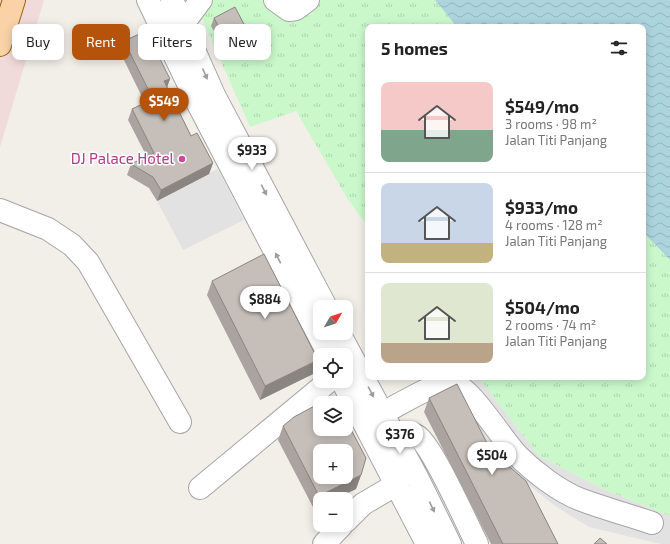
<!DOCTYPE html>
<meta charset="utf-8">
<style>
:root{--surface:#fff;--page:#f6f6f6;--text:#222;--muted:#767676;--line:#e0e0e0;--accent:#b45309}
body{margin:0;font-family:"Exo 2",sans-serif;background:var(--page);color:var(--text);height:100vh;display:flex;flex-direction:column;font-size:15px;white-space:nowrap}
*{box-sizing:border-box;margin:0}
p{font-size:13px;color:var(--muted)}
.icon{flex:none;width:22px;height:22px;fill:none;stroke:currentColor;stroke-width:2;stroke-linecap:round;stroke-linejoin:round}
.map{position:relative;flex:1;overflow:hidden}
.drawer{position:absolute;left:365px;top:24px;width:281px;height:356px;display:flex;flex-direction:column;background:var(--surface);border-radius:8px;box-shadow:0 2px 10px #0003}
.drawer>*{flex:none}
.banner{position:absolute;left:12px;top:24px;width:293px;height:36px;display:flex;gap:8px}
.needle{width:26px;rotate:51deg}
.controls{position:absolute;left:313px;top:300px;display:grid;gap:8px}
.controls a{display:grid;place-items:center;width:40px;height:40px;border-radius:8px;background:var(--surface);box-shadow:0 2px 10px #0003;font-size:20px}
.price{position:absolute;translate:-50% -34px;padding:0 9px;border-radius:14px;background:#fff;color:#222;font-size:13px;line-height:26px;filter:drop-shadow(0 1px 2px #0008)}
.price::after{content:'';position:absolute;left:50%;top:24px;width:12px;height:9px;margin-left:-6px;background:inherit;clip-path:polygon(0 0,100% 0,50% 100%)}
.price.current{background:var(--accent);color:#fff}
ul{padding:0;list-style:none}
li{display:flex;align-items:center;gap:12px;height:100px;padding:0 16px}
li+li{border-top:1px solid var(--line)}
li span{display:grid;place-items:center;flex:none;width:112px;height:80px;border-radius:8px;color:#555}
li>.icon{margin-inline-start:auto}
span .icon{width:48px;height:48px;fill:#fffc;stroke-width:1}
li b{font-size:17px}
h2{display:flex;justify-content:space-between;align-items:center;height:48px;padding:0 16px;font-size:17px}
.tag{padding:0 14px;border-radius:8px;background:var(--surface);box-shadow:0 2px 10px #0003;font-size:14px;line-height:36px}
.tag.current{background:var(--accent);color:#fff}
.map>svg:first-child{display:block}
.commercial{fill:#f1dada}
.park{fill:url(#park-tufts)}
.parking{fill:#e2e2e2}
.water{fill:url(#water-waves)}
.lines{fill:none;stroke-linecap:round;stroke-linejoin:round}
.minor-casing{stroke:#a6a6a6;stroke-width:24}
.major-casing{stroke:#9b6305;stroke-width:24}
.minor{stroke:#fff;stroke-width:22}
.major{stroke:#f9d2a7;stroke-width:22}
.wall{fill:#aaa39f}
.shaded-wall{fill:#8b8582}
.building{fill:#c6beb9;stroke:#8b8582;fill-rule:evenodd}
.oneway{fill:#9c9c9c}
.hotel-dot{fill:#d1479c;stroke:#fff;stroke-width:1.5}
.labels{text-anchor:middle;stroke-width:3;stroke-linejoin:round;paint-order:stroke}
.hotel-label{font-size:15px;fill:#b23c85;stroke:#fff;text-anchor:end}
</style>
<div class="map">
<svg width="670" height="544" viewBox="0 0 670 544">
<defs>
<pattern id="park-tufts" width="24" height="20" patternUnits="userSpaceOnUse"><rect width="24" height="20" fill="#caf8cb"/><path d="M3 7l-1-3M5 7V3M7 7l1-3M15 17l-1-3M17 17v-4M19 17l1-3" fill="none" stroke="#add4ae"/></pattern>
<pattern id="water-waves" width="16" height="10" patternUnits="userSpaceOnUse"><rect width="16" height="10" fill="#acd4dd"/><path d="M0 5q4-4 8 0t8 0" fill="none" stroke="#94b6bd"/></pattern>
</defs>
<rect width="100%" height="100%" fill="#f2efe9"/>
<!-- commercial -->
<path class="commercial" d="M 0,0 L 44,0 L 0,147 Z"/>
<!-- park -->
<path class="park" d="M 194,0 L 435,0 L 457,27 L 368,27 L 368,227 L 347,198 L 296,111 L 250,127 Z
M 643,232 L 670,260 L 670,516 L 605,490 L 539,456 L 478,377 L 643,377 Z"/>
<!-- parking -->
<path class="parking" d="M 218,169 L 244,220 L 183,250 L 157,201 Z
M 438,377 L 478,377 L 539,456 L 605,490 L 670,516 L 670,544 L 661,544 L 589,527 L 555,506 L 503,464 Z"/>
<!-- water -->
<path class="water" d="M 435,0 L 670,0 L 670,260 L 643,232 L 643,27 L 457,27 Z"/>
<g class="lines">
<defs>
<path id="minor" d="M 148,0 L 197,102 L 329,355
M 172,0 L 214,95 L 326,307
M 275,0 L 289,10 L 296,9 L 308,0
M 183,24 L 201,0
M 0,210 L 48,229 L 72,245 L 88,262 L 180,422
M 339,333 L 418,479 L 450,544
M 342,381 L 427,544
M 383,413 C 397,406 437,381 451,383 C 470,385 502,440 518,456 C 534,472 559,491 579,499 C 603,508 628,515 652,523
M 396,438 C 403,436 410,432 417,436 C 432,445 467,524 477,544
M 200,488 L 329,381
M 346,521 L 363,504 L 397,484
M 324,544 L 342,525"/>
<path id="major" d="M 0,45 L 14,0"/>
</defs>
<!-- minor casing -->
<use href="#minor" class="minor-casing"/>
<!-- major casing -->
<use href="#major" class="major-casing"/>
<!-- minor -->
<use href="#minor" class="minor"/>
<!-- major -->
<use href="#major" class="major"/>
</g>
<!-- wall -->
<path class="wall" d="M 214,18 L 245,37 L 224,49 L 211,26 Z
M 124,41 L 170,79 L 167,87 L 191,136 L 213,163 L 209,174 L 157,201 L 149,188 L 127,175 L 131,164 L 147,157 L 128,120 L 132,109 L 145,103 L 120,52 Z
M 212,281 L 313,374 L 260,400 L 207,295 Z
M 429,398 L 491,451 L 558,544 L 491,544 L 424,412 Z
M 283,426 L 361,475 L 356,489 L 314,509 L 278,440 Z"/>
<!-- shaded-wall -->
<path class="shaded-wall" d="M 247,30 L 245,37 L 224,49 L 226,41 Z
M 170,79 L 166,90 L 164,81 Z
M 213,163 L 209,174 L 157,201 L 161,190 Z
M 318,360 L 313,374 L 260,400 L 265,386 Z
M 361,475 L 356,489 L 335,499 L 320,499 L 320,506 L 314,509 L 319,496 Z"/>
<!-- building -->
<path class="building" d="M 235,7 L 247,30 L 226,41 L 214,18 Z
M 146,31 L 170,79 L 164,81 L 191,136 L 197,133 L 213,163 L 161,190 L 153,177 L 131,164 L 154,153 L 132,109 L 153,99 L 124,41 Z
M 264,254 L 318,360 L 265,386 L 212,281 Z
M 457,384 L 491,451 L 526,481 L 558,544 L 503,544 L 429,398 Z
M 333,396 L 337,403 L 320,403 Z
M 320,403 L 320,429 L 346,429 L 346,420 L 366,458 L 361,475 L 319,496 L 283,426 L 294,417 ZM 320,451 L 346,451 L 346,477 L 320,477 Z
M 600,538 L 607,544 L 594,544 Z"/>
<!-- one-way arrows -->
<defs><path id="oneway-solid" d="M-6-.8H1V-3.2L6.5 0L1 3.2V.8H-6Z"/></defs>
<g class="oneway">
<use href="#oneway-solid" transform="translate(205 74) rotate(66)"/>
<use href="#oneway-solid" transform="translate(264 190) rotate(62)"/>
<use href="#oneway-solid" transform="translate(278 258) rotate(-117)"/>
<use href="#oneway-solid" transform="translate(371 392) rotate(62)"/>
<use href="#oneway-solid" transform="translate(432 507) rotate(64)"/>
</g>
<!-- markers -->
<circle class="hotel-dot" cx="182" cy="159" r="4"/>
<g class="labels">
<!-- hotel labels -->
<g class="hotel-label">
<text x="174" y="164">DJ Palace Hotel</text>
</g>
</g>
</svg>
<div class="controls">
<a><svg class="needle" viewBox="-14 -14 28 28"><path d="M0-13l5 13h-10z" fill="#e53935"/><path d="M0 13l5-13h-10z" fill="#767676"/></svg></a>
<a><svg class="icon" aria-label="locate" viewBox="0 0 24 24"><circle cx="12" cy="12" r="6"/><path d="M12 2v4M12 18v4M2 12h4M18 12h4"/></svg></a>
<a><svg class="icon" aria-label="layers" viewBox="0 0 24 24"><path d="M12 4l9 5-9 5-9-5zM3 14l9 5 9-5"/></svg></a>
<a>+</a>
<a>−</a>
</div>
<b class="price current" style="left:164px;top:122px">$549</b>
<b class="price" style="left:252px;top:171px">$933</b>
<b class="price" style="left:265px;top:320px">$884</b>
<b class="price" style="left:400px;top:455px">$376</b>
<b class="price" style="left:492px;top:476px">$504</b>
<div class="banner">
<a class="tag">Buy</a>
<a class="tag current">Rent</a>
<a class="tag">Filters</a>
<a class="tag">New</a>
</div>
<section class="drawer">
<h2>5 homes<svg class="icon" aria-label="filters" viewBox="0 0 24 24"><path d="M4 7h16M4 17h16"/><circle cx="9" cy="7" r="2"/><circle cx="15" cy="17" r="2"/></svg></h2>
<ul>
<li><span style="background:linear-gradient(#f6c9c9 60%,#7fa58c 0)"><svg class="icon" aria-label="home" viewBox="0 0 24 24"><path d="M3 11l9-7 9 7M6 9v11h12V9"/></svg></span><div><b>$549/mo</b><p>3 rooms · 98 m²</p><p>Jalan Titi Panjang</p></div></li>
<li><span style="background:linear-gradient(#c9d6e8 75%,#c2b280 0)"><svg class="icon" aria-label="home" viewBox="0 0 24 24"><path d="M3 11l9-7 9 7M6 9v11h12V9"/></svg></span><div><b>$933/mo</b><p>4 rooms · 128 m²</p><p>Jalan Titi Panjang</p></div></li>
<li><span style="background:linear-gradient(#dfe7d0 75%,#b9a48a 0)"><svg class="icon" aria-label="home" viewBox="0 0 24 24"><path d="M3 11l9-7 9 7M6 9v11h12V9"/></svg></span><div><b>$504/mo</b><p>2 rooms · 74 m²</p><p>Jalan Titi Panjang</p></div></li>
</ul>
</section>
</div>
